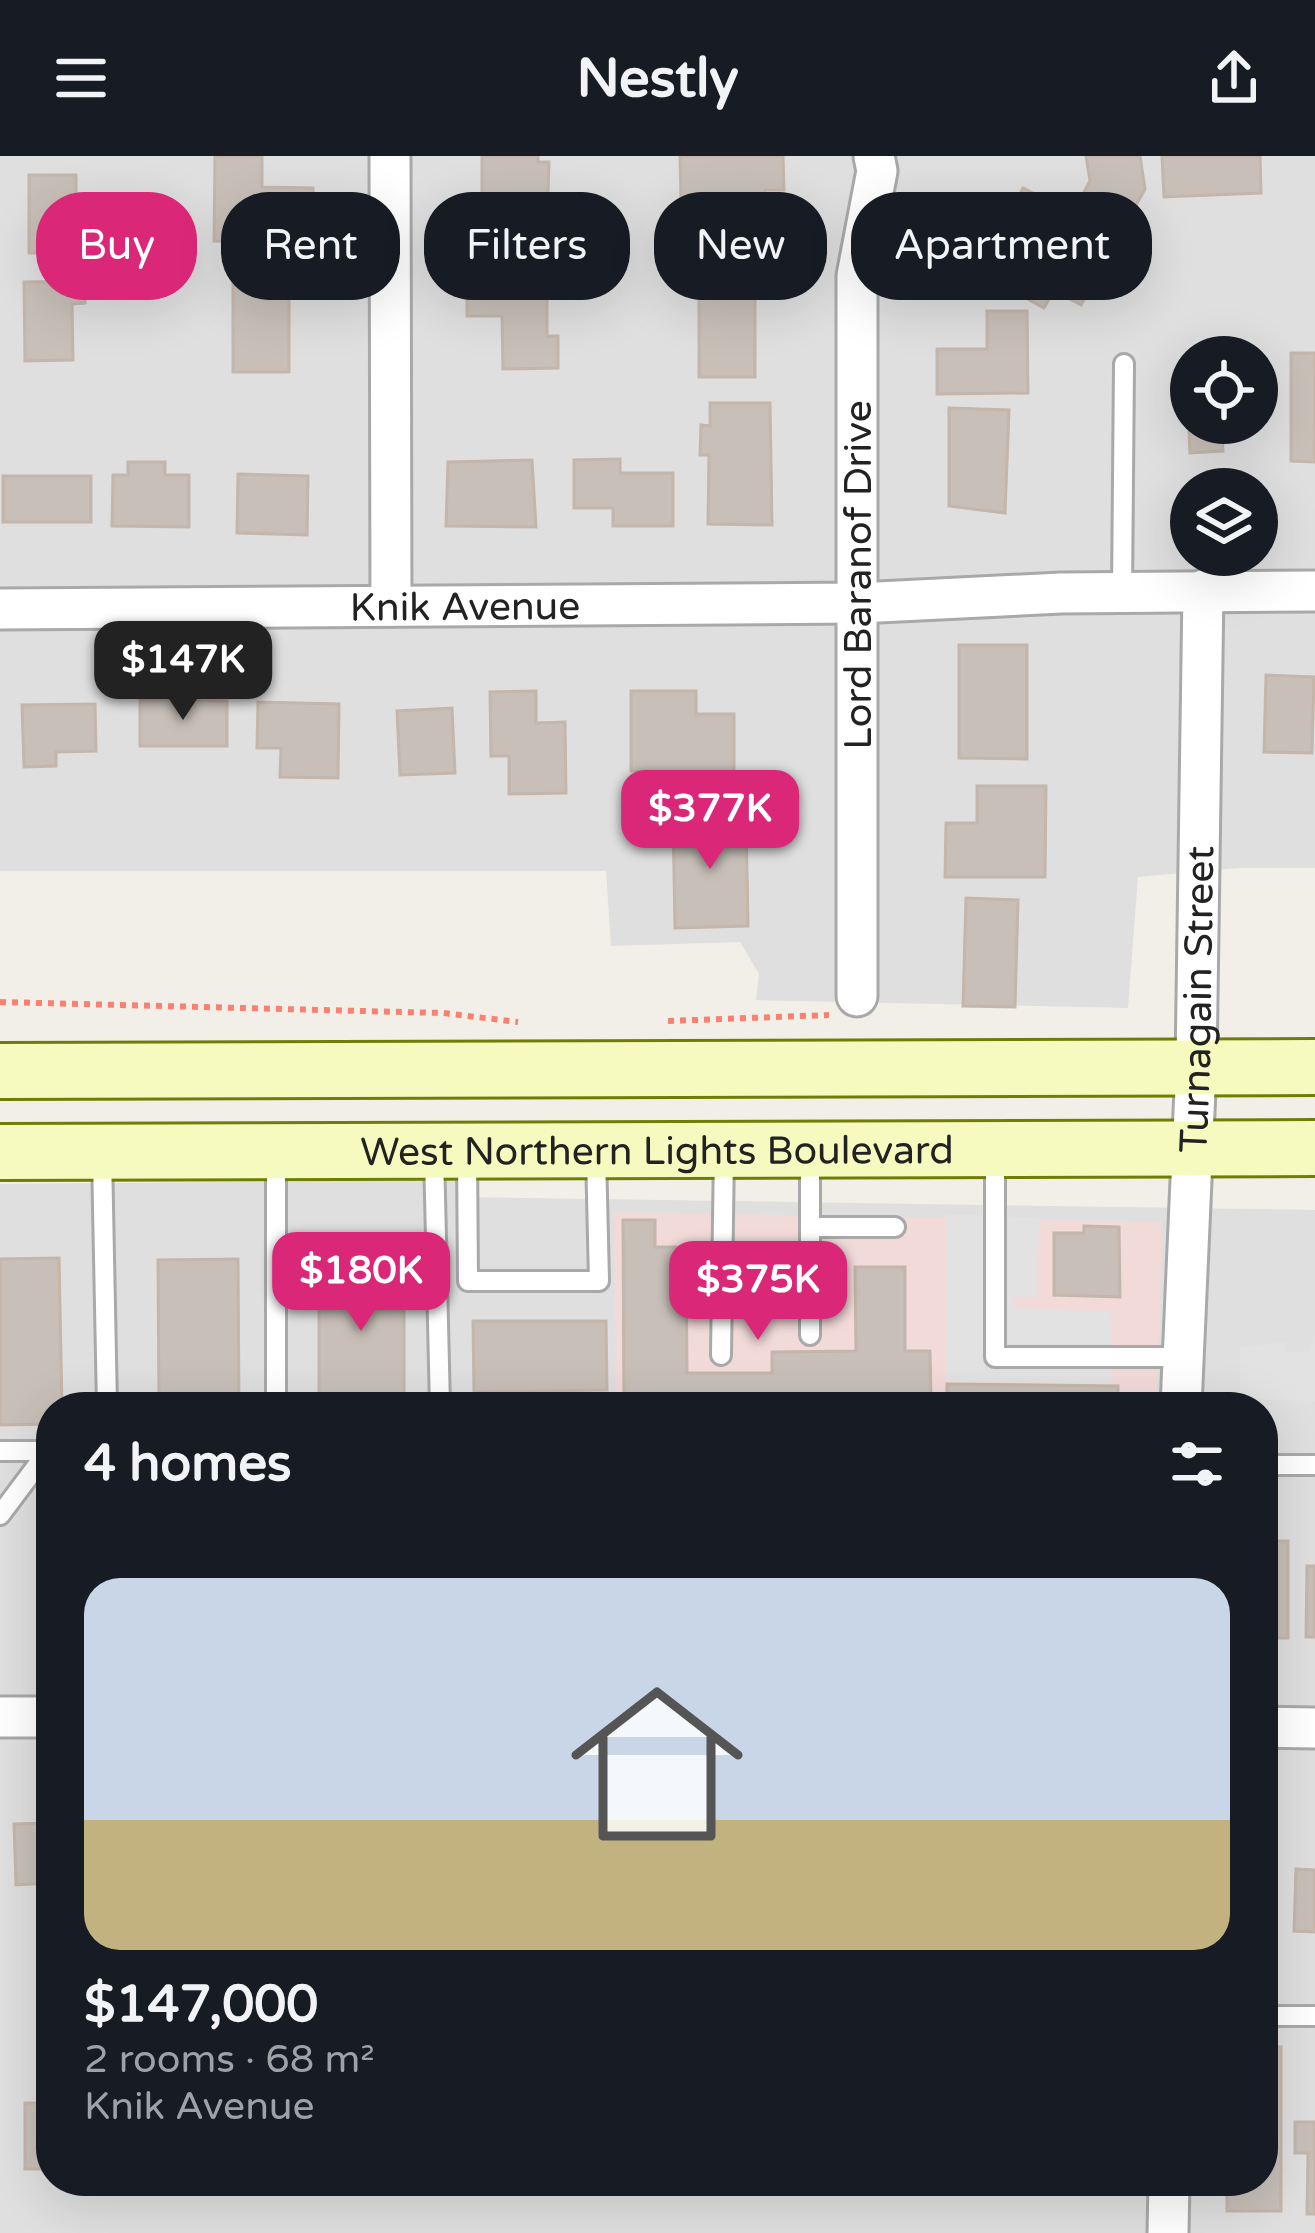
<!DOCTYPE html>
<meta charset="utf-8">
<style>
:root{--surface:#171b24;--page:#20242c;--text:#f1f3f6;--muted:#9ea1a6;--accent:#db2777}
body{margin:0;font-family:"Varela Round",sans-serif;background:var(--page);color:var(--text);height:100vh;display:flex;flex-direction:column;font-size:45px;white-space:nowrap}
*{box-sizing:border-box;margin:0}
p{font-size:39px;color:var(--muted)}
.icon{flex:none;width:66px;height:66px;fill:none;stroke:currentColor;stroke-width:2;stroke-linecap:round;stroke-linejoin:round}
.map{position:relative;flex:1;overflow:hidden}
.details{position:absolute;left:36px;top:1236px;width:1242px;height:804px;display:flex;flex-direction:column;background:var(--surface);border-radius:48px;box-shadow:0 12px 48px #0002}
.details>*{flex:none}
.top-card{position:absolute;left:36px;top:36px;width:1245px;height:108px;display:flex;gap:24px}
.fabs{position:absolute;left:1170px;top:180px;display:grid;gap:24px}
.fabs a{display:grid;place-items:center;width:108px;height:108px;border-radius:50%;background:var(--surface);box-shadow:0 12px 48px #0002;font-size:60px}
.price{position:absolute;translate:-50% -102px;padding:0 27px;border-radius:24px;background:var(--accent);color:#fff;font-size:39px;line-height:78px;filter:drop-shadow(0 3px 6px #0008)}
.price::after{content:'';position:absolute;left:50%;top:72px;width:36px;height:27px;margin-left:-18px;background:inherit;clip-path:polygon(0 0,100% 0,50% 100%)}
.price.active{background:#222;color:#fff}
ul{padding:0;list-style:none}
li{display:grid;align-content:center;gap:24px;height:636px;padding:0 48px}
li span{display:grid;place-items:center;height:372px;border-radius:36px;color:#555}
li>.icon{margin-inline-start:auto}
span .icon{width:216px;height:216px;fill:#fffc;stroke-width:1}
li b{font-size:51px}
h2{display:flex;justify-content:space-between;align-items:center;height:144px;padding:0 48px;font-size:51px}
.tag{padding:0 42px;border-radius:48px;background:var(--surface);box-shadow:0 12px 48px #0002;font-size:42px;line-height:108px}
.tag.active{background:var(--accent);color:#fff}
header{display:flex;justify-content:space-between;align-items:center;height:156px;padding:0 48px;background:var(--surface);font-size:54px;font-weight:700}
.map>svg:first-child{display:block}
.residential{fill:#e0dfdf;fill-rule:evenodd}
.commercial{fill:#f2dad9}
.parking{fill:#e2e2e2}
.building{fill:#c7bfb8;stroke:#c4b6ab;stroke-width:3}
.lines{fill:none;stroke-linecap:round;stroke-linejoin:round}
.service-casing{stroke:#a9a9a9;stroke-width:24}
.minor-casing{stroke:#a9a9a9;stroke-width:45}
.secondary-casing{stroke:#707d05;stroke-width:60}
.path{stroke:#fa8072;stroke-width:6;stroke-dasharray:6 6;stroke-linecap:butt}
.service{stroke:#fff;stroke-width:18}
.minor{stroke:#fff;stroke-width:39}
.secondary{stroke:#f7fabf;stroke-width:54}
.labels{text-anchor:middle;stroke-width:9;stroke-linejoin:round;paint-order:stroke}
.street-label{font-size:39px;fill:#222;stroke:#fff}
</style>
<header><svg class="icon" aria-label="menu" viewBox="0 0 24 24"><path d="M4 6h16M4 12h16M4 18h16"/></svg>Nestly<svg class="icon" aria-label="share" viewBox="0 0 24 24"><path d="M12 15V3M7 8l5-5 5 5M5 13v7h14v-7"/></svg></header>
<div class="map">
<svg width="1315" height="2077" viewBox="0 0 1315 2077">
<rect width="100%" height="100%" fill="#f2efe9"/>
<!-- residential -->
<path class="residential" d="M 0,0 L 1315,0 L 1315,712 L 1239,712 L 1138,721 L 1128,852 L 756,844 L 759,818 L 740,786 L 611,790 L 606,715 L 0,715 ZM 1191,201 L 1257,201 L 1257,267 L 1191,267 ZM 1191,333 L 1257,333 L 1257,399 L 1191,399 Z
M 461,1024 L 462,1041 L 1315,1054 L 1315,2077 L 0,2077 L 0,1028 ZM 51,1251 L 1263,1251 L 1263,2025 L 51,2025 Z"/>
<!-- commercial -->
<path class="commercial" d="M 614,1056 L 1162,1066 L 1157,1251 L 616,1251 Z"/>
<!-- parking -->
<path class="parking" d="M 945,1058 L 1039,1062 L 1037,1141 L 1013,1142 L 1013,1152 L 1110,1156 L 1112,1228 L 945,1225 Z
M 1315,1176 L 1315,1245 L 1240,1243 L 1240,1191 L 1285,1186 L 1286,1197 L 1309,1195 Z"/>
<!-- building -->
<path class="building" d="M 215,0 L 262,0 L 262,31 L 313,32 L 312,86 L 214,85 Z
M 482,0 L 538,0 L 538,6 L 549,6 L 548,38 L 534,38 L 534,85 L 482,84 Z
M 680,0 L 783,0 L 784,34 L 765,34 L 766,84 L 707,86 L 706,43 L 681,43 Z
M 1086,0 L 1140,0 L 1145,33 L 1081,149 L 1054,134 L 1044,152 L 1013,135 L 1025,115 L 1048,111 L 1000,85 L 999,77 L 1023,32 L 1067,55 L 1079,54 L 1078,47 L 1090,25 Z
M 1162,0 L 1260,0 L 1261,37 L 1164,41 Z
M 29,19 L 76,19 L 76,97 L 29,97 Z
M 233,108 L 289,108 L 289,216 L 233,216 Z
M 547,118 L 547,180 L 558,180 L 558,212 L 503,213 L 502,160 L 467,160 L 467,119 Z
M 699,119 L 755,119 L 755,221 L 699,221 Z
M 85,125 L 85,147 L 72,148 L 73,204 L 25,205 L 24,126 Z
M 987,155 L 1027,155 L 1028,237 L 937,238 L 937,193 L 987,193 Z
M 1291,197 L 1315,197 L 1315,306 L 1291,305 Z
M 1187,235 L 1191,235 L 1191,267 L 1228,267 L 1228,278 L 1222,278 L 1223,295 L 1190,297 Z
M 710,247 L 770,247 L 772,369 L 708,368 L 709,299 L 700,299 L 701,269 L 710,270 Z
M 949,252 L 1009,254 L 1005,357 L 949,350 Z
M 620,303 L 620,317 L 673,317 L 673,370 L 613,370 L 613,352 L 574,352 L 574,304 Z
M 532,304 L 536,371 L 446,370 L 448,306 Z
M 128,306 L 165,306 L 165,319 L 189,319 L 189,371 L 112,370 L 113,319 L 128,319 Z
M 238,318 L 308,320 L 307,379 L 237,377 Z
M 3,320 L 91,320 L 91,366 L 3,366 Z
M 959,489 L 1027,489 L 1027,603 L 959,602 Z
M 1266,519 L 1314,521 L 1312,597 L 1264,596 Z
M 536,535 L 536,567 L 565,566 L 566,637 L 509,638 L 509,600 L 491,600 L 490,536 Z
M 631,535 L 696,535 L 696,558 L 734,558 L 734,615 L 631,615 Z
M 140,544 L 227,545 L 227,590 L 140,590 Z
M 258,546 L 339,548 L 338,622 L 280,621 L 281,592 L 257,592 Z
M 95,548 L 96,595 L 56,596 L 56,610 L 24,611 L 22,549 Z
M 452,552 L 455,617 L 400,619 L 397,555 Z
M 977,630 L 1046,630 L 1045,721 L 945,721 L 946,667 L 977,667 Z
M 746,661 L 748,770 L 675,772 L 673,662 Z
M 966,742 L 1018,744 L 1015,851 L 963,850 Z
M 623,1064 L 655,1064 L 655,1091 L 686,1091 L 687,1217 L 772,1217 L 772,1196 L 856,1195 L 855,1111 L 905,1111 L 905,1195 L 930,1195 L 931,1243 L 807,1243 L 807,1251 L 624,1251 Z
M 1084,1070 L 1119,1071 L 1120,1141 L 1054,1139 L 1054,1077 L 1084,1077 Z
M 59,1102 L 62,1251 L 51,1251 L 51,1268 L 0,1269 L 0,1103 Z
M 238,1103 L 239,1251 L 159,1251 L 158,1104 Z
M 319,1105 L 404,1105 L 404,1251 L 319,1251 Z
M 473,1165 L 606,1165 L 607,1234 L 474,1236 Z
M 947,1228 L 1118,1230 L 1118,1251 L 947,1251 Z
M 1263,1385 L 1288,1385 L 1288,1482 L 1263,1482 Z
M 1307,1410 L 1315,1410 L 1315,1481 L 1306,1481 Z
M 1263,1636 L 1276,1636 L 1275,1800 L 1263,1800 Z
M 51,1667 L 51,1727 L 16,1729 L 14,1668 Z
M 1296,1713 L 1315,1714 L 1315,1776 L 1294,1775 Z
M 1263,1891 L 1281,1891 L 1281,2055 L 1227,2055 L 1227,2025 L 1263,2025 Z
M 25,1947 L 51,1947 L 51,2013 L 25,2013 Z
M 1295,1966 L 1315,1966 L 1315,2058 L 1307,2058 L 1308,1997 L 1295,1997 Z
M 117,2025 L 190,2025 L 190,2034 L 117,2035 Z
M 728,2025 L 796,2025 L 797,2031 L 728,2033 Z
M 916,2025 L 954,2025 L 954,2038 L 916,2037 Z"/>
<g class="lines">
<defs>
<path id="service" d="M 1122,436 L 1124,208
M 810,996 L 810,1179
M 467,997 L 468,1125 L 599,1125 L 596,997
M 995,997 L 995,1201 L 1183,1201
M 434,998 L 440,1251
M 276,999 L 276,1251
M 102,1000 L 107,1251
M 810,1071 L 895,1071
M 721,1199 L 724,996
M 0,1295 L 51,1295
M 1263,1309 L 1315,1309
M 0,1359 L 48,1295
M 1263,1860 L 1315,1860"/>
<g id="minor">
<path d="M 390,0 L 391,450"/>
<path id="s1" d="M 0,453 L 858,447 L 1061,437 L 1315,435"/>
<path d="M 857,840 L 857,120 L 877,15 L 874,0"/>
<path id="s2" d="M 1181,1251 L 1196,911 L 1203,434"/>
<path d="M 0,1561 L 51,1561"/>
<path d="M 1263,1571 L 1315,1572"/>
<path d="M 1168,2077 L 1169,2025"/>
</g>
<g id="secondary">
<path d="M 0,915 L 1315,911"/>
<path id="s3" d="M 0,996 L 1315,992"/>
</g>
</defs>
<!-- service casing -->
<use href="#service" class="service-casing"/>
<!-- minor casing -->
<use href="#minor" class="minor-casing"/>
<!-- secondary casing -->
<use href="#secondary" class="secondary-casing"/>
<!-- path -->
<path class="path" d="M 0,846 L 443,857 L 518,866
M 668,865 L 829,859"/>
<!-- service -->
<use href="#service" class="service"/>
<!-- minor -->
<use href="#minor" class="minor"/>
<!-- secondary -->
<use href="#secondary" class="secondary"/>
</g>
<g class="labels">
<!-- street labels -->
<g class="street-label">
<text transform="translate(857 419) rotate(-90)" y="14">Lord Baranof Drive</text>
<text dy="14" stroke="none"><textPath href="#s1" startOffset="465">Knik Avenue</textPath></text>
<text dy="14" stroke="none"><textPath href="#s2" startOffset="408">Turnagain Street</textPath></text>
<text dy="14" stroke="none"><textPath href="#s3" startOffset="657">West Northern Lights Boulevard</textPath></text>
</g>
</g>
</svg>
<div class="fabs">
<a><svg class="icon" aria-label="locate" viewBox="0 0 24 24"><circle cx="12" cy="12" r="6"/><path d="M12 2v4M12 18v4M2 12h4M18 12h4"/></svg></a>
<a><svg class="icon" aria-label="layers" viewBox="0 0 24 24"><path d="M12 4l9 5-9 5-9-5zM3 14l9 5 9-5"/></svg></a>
</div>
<b class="price active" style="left:183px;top:567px">$147K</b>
<b class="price" style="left:710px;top:716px">$377K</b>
<b class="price" style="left:361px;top:1178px">$180K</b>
<b class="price" style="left:758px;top:1187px">$375K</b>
<div class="top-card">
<a class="tag active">Buy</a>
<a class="tag">Rent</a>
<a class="tag">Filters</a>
<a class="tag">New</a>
<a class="tag">Apartment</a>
</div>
<section class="details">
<h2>4 homes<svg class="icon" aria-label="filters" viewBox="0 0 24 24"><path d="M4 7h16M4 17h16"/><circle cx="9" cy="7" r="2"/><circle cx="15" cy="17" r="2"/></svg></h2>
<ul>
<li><span style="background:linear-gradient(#c9d6e8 65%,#c2b280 0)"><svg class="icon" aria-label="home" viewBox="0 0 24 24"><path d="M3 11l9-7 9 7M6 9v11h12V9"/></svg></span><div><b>$147,000</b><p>2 rooms · 68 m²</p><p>Knik Avenue</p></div></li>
</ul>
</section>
</div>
